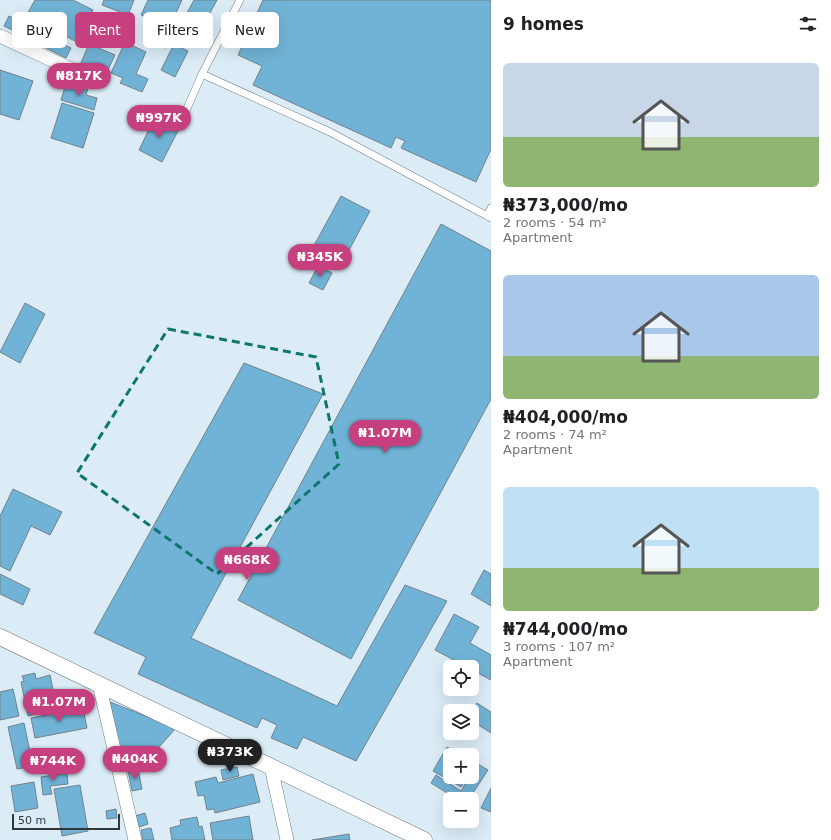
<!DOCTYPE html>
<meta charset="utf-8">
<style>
:root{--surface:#fff;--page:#f6f6f6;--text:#202124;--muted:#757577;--accent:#c63f7e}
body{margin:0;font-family:"DejaVu Sans",sans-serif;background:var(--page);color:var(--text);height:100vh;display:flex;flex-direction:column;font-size:15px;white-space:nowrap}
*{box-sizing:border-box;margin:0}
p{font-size:13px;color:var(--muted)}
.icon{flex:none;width:22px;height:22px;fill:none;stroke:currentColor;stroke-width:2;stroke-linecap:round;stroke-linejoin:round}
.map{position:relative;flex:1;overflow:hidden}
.sheet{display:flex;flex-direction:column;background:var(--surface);width:340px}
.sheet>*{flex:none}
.top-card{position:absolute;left:12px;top:12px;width:380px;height:36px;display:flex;gap:8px}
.controls{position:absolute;left:443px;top:660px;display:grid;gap:8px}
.controls a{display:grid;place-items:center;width:36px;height:36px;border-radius:6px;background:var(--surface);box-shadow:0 4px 16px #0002;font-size:20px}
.scale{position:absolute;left:12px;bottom:10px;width:108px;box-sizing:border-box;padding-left:4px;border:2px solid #30373b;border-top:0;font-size:11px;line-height:14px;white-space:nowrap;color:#30373b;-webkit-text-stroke:3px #dbecf6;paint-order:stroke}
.price{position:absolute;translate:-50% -34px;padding:0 9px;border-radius:14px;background:var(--accent);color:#fff;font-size:13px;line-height:26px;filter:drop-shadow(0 1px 2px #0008)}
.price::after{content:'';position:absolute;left:50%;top:24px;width:12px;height:9px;margin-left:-6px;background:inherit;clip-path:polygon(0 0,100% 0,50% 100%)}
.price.selected{background:#222;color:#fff}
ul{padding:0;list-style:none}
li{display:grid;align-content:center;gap:8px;height:212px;padding:0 12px}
li span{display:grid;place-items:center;height:124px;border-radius:6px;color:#555}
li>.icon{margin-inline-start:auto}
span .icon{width:72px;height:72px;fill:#fffc;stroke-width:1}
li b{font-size:17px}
h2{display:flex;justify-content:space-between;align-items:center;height:48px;padding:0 12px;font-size:17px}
.pill{padding:0 14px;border-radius:6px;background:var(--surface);box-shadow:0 4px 16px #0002;font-size:14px;line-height:36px}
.pill.selected{background:var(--accent);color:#fff}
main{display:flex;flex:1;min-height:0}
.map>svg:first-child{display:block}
.building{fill:#71b3d6;stroke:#72828b}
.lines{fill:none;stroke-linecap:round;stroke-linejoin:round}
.service-casing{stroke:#6c7b84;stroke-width:8}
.minor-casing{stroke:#6c7b84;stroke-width:14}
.tertiary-casing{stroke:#6c7b84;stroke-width:17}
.service{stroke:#fff;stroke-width:7}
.minor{stroke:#fff;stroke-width:13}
.tertiary{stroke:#fff;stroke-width:16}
.marked{fill:none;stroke:#0f766e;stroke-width:3;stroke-dasharray:8 5;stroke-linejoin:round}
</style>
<main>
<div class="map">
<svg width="491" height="840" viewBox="0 0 491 840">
<rect width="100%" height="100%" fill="#dbecf6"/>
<!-- building -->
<path class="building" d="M 35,0 L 73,0 L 93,10 L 77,42 L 26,16 Z
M 104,0 L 134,0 L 128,15 L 102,5 Z
M 148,0 L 182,0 L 169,28 L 141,15 Z
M 194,0 L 217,0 L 198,35 L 180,26 Z
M 263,0 L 491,0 L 491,149 L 476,182 L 401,148 L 405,141 L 396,137 L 391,148 L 253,85 L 262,66 L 238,55 Z
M 9,16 L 47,34 L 42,44 L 4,26 Z
M 48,37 L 71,48 L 66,58 L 44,47 Z
M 163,38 L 170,41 L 166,48 L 160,45 Z
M 125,42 L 146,52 L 136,74 L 148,79 L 142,92 L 120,83 L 123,78 L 111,73 Z
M 89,44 L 115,55 L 105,76 L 80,65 Z
M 174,44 L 188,51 L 175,77 L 161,70 Z
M 0,70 L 33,81 L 19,120 L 0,114 Z
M 71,83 L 88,88 L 86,95 L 97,98 L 94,110 L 61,100 L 65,87 L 69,88 Z
M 62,103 L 94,113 L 83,148 L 51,138 Z
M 155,117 L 179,129 L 162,162 L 139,150 Z
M 341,196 L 370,211 L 340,267 L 311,251 Z
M 441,224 L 491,251 L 491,399 L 351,659 L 238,600 Z
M 318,266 L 332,273 L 323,290 L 309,283 Z
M 25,303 L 45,314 L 20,363 L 0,352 Z
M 244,363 L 323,394 L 191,638 L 337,706 L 405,585 L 447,601 L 356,761 L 303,737 L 297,749 L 271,738 L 277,725 L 262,718 L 257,728 L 138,674 L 146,657 L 94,633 Z
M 13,489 L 62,512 L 50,535 L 31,526 L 10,571 L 0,566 L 0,516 Z
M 484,570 L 491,574 L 491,606 L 471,594 Z
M 0,574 L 30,589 L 23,605 L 0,594 Z
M 454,614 L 479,627 L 470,643 L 491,655 L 491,680 L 472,670 L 472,667 L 467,667 L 435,650 Z
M 35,673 L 36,679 L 50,675 L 57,709 L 28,716 L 21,682 L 24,681 L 22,676 Z
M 13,689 L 19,716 L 0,720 L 0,692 Z
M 110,702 L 176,728 L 144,764 L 119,745 Z
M 477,703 L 491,712 L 491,733 L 472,721 L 471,711 Z
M 83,708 L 87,728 L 35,738 L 31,718 Z
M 24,723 L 33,766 L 17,769 L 8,727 Z
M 447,747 L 462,755 L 450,755 L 450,777 L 467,777 L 461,787 L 433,771 Z
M 478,764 L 488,770 L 469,799 L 457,799 L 431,783 L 436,775 L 461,791 L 469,777 L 472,777 L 472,773 Z
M 237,767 L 239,776 L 223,780 L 221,770 Z
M 138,769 L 142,789 L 132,791 L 128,771 Z
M 67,773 L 68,784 L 50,786 L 52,794 L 43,795 L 41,777 Z
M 253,774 L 260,802 L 215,813 L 214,809 L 207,810 L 204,795 L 198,796 L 195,782 L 216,777 L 218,783 Z
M 34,782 L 38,808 L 15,812 L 11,786 Z
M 80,785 L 88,831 L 62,836 L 54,789 Z
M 491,788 L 491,812 L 481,808 Z
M 116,809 L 117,818 L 107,819 L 106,811 Z
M 145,813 L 148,824 L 139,827 L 135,816 Z
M 249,816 L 253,840 L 213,840 L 210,823 Z
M 197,817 L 199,827 L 202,826 L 205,840 L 172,840 L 170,828 L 181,825 L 180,820 Z
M 151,828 L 154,840 L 143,840 L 141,830 Z
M 349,834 L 350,840 L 312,840 Z"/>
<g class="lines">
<defs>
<path id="service" d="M 202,74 L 330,132 L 491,218
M 182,120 L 202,74 L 240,0
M 487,216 L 491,208"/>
<path id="minor" d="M 0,36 L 71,69
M 99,684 L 135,840
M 271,767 L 287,840"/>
<path id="tertiary" d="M 0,637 L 424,840"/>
</defs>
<!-- service casing -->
<use href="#service" class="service-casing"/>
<!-- minor casing -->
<use href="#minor" class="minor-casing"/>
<!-- tertiary casing -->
<use href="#tertiary" class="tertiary-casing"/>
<!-- service -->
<use href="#service" class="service"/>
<!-- minor -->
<use href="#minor" class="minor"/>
<!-- tertiary -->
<use href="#tertiary" class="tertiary"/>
</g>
<!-- marked area -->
<path class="marked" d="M 168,329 L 316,357 L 339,464 L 217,574 L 77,473 Z"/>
</svg>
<div class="controls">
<a><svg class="icon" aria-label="locate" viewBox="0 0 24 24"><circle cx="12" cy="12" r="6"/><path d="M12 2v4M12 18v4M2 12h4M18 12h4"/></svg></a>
<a><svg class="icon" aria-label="layers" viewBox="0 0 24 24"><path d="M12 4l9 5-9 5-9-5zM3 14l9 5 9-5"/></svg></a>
<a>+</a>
<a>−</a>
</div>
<div class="scale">50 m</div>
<b class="price" style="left:79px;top:97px">₦817K</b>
<b class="price" style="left:159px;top:139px">₦997K</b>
<b class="price" style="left:320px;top:278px">₦345K</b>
<b class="price" style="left:385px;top:454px">₦1.07M</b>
<b class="price" style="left:247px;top:581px">₦668K</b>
<b class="price" style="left:59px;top:723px">₦1.07M</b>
<b class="price selected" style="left:230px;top:773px">₦373K</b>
<b class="price" style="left:135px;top:780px">₦404K</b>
<b class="price" style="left:53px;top:782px">₦744K</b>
<div class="top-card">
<a class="pill">Buy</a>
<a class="pill selected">Rent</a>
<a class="pill">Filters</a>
<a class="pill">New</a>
</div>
</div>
<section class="sheet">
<h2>9 homes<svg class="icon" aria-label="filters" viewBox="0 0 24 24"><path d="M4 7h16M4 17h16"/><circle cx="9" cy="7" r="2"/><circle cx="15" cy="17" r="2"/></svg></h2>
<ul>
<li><span style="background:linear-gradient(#c9d6e8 60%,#8fb573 0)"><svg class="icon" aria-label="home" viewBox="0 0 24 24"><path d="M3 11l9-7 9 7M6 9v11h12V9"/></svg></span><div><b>₦373,000/mo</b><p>2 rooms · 54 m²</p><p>Apartment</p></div></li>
<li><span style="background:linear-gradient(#a9c7e8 65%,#8fb573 0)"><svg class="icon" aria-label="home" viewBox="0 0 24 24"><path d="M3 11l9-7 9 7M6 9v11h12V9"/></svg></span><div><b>₦404,000/mo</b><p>2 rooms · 74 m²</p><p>Apartment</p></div></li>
<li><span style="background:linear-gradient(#bfe0f5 65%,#8fb573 0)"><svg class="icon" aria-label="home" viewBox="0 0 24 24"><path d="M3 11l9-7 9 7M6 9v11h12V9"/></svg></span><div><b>₦744,000/mo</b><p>3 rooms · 107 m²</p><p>Apartment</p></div></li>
</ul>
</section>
</main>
